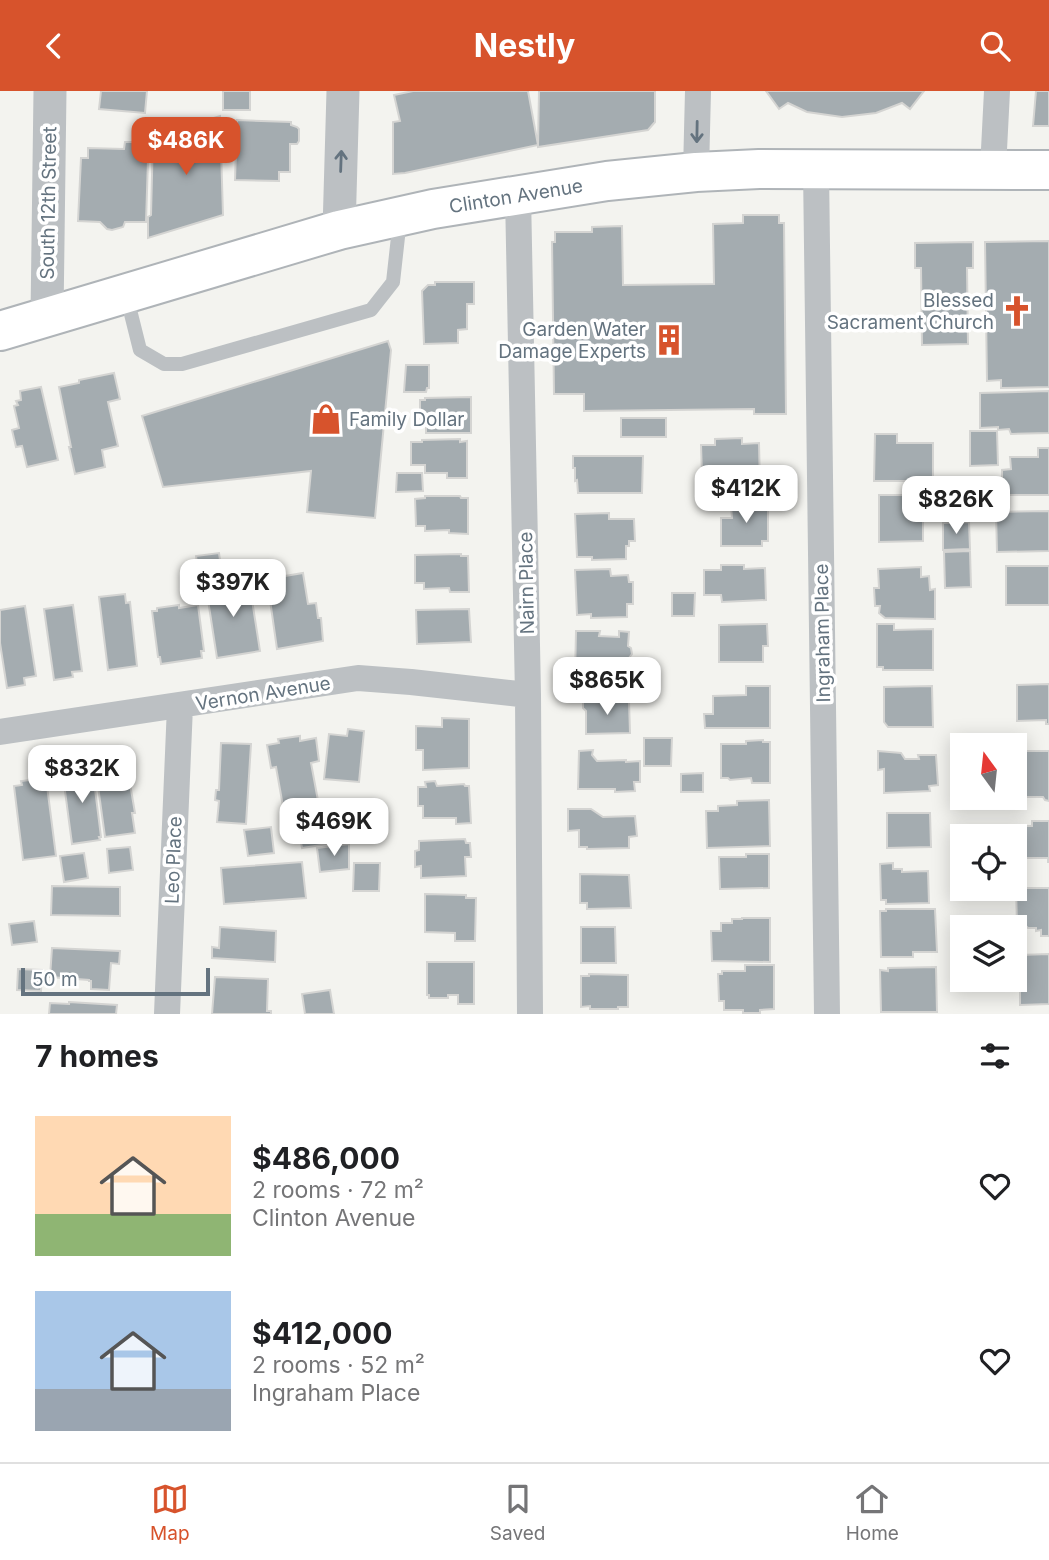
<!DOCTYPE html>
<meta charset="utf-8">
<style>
:root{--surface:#fff;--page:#f2f2f2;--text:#202124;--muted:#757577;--line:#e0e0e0;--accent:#d7532c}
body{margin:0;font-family:Inter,sans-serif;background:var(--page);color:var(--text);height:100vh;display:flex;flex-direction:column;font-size:26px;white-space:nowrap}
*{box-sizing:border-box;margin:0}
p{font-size:23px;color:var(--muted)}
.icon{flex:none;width:38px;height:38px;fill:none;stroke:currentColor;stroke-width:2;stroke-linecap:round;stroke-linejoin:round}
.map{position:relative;height:923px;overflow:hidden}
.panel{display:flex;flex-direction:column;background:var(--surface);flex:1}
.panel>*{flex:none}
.needle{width:46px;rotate:345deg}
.fabs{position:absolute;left:950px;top:642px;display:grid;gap:14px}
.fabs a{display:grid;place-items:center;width:77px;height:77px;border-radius:0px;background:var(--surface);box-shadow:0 4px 18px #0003;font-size:35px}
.scale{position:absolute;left:21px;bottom:18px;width:189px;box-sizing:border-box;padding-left:7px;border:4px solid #64737f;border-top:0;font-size:19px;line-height:24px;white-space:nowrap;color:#64737f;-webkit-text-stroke:5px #fff;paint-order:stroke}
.price{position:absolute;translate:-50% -60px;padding:0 16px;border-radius:14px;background:#fff;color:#222;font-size:23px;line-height:46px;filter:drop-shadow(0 2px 4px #0008)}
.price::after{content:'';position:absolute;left:50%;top:42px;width:21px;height:16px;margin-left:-10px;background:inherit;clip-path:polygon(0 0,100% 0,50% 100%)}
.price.active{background:var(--accent);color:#fff}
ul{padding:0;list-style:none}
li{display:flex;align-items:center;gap:21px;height:175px;padding:0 35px}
li span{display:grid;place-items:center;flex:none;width:196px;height:140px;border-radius:0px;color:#555}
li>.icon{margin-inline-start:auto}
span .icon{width:84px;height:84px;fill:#fffc;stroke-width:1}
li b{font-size:30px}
h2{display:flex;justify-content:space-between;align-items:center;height:84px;padding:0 35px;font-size:30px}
header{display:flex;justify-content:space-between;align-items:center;height:91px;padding:0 35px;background:var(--accent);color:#fff;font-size:32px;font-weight:700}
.tab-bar{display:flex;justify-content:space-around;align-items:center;height:98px;border-top:2px solid var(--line);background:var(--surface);font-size:19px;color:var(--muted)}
.tab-bar a{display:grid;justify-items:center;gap:4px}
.tab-bar .active{color:var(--accent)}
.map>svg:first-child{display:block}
.building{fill:#a4acb0;stroke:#d4d4d2;stroke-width:2}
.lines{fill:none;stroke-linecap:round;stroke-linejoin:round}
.secondary-casing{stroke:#afb4b8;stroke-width:42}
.service{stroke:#bcc0c3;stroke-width:14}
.minor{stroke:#bcc0c3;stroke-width:26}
.tertiary{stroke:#bcc0c3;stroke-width:33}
.secondary{stroke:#fff;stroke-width:38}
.oneway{stroke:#64737f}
.labels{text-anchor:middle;stroke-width:7;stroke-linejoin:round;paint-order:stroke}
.street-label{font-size:19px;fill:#64737f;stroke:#fff}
.poi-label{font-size:19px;fill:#64737f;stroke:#fff;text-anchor:end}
</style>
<header><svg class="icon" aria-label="back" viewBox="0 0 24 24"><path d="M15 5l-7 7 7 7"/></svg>Nestly<svg class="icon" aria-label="search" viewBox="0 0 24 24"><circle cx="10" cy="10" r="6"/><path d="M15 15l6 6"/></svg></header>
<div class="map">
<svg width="1049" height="923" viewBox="0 0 1049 923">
<rect width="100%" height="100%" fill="#f3f3ef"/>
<!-- building -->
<path class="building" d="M 101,0 L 147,0 L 145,22 L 99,18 Z
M 223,0 L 250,0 L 250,19 L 223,19 Z
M 413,0 L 528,0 L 538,54 L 405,82 L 393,83 L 393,31 L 400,30 L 394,4 Z
M 539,0 L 655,0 L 655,31 L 648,39 L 538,56 Z
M 766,0 L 924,0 L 910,18 L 902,12 L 876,22 L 842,26 L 807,21 L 788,12 L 779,18 Z
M 1036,0 L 1049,0 L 1049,35 L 1033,35 Z
M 220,25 L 223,124 L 148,147 L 148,126 L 151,124 L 153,45 Z
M 237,29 L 291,31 L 291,34 L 297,36 L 299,38 L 299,50 L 297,53 L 290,53 L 290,81 L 279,81 L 279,90 L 235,89 Z
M 125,51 L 134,51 L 134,60 L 144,60 L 144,69 L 148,69 L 146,131 L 125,131 L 123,136 L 112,139 L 107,138 L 100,131 L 78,130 L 81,67 L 88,67 L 88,57 L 124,58 Z
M 743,124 L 779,124 L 779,132 L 784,132 L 786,323 L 754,323 L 754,318 L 584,320 L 584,303 L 554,303 L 552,151 L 555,151 L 555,141 L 592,141 L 592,136 L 622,135 L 623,194 L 714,193 L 713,133 L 743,132 Z
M 1049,150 L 1049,296 L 1001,297 L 1001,289 L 987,290 L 985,151 Z
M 973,151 L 973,177 L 967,177 L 968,253 L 922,254 L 921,177 L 915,177 L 915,152 Z
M 435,191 L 474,191 L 474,213 L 467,213 L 467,238 L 458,239 L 458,252 L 424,253 L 422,200 L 428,194 L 435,194 Z
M 388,250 L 391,259 L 375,427 L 307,421 L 311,380 L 163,396 L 142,325 Z
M 406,274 L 429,274 L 429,297 L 427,297 L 426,301 L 404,301 Z
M 114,282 L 120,308 L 108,311 L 118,355 L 102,359 L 105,376 L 75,383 L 69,356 L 71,356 L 59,296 L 79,292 L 79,289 Z
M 41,296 L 58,369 L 27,376 L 22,355 L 16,356 L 12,339 L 19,337 L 14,315 L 18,314 L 16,310 L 21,309 L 20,300 Z
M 1049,300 L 1049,342 L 1011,343 L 1009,338 L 998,339 L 998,336 L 980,337 L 980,302 Z
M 471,306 L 471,342 L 426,342 L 426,332 L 420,331 L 420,309 L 425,309 L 425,307 Z
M 621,327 L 666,327 L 666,346 L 621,346 Z
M 970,340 L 997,340 L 998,374 L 970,375 Z
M 875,343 L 897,343 L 897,352 L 933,352 L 933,390 L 874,390 Z
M 742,347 L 742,353 L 759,352 L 760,394 L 707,396 L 707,384 L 702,384 L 701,354 L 715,354 L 715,348 Z
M 460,348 L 460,351 L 467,350 L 467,387 L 447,387 L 447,382 L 425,382 L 425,374 L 411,374 L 411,351 L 422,351 L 422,349 Z
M 1038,357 L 1049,357 L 1049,404 L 1002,404 L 1002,379 L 1011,378 L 1010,366 L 1038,366 Z
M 573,365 L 643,365 L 642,402 L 578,402 L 577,389 L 575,390 L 575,377 L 573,377 Z
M 397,382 L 422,382 L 423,400 L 396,401 Z
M 879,404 L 910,404 L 909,406 L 928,406 L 928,408 L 935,407 L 936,425 L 923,425 L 923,450 L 879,451 Z
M 425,405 L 460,405 L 461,407 L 468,407 L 468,443 L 449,442 L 449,439 L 425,440 L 425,435 L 416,435 L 415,408 L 425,407 Z
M 746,410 L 768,410 L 768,450 L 762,450 L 762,455 L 721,455 L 721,427 L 732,427 L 731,416 L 747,415 Z
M 1049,420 L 1049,460 L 997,461 L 996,421 Z
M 609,422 L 609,428 L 634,428 L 635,450 L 629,450 L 629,455 L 626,455 L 626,468 L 592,469 L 592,466 L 577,466 L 575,423 Z
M 969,431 L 970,458 L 943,459 L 943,432 Z
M 970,460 L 971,496 L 945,497 L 944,461 Z
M 219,462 L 222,484 L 199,486 L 196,465 Z
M 461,463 L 461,465 L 468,465 L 469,501 L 450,501 L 449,497 L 424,498 L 424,492 L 415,492 L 415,464 Z
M 721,474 L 744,474 L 744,478 L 765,477 L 766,509 L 722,511 L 721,504 L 704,504 L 704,479 L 721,479 Z
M 1006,475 L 1049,475 L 1049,514 L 1006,514 Z
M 921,476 L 921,486 L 929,485 L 930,499 L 935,498 L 935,528 L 885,527 L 879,522 L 880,515 L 875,515 L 874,497 L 879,497 L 878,478 Z
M 610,478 L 611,485 L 628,484 L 629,491 L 633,491 L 633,513 L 627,513 L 627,526 L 591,527 L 591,523 L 577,524 L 575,479 Z
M 303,482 L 308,513 L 316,512 L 318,527 L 321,527 L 323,550 L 277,558 L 267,488 Z
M 249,490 L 260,560 L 217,567 L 206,496 Z
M 672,502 L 695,502 L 694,525 L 672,525 Z
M 125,503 L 126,512 L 130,511 L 137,575 L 108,579 L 99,506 Z
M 73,514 L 82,580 L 72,581 L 73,586 L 54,589 L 44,518 Z
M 179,514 L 179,517 L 198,514 L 204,560 L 201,560 L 202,567 L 161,573 L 160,566 L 158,566 L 152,520 L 157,520 L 157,517 Z
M 25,515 L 36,585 L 24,587 L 25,594 L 7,597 L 0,552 L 0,519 Z
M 469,518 L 471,551 L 417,553 L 416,519 Z
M 767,533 L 768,555 L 763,555 L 763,571 L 719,571 L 719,534 Z
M 877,533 L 894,533 L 894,539 L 933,538 L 933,579 L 883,579 L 883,576 L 877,576 Z
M 576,540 L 600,540 L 599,545 L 619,546 L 619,540 L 629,541 L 628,555 L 631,557 L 632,563 L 629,567 L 628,586 L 575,585 Z
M 1049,593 L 1049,633 L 1046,633 L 1046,629 L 1017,630 L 1017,594 Z
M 746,595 L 770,595 L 770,637 L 705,637 L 704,623 L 713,623 L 713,605 L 746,604 Z
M 932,595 L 933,636 L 888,636 L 884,631 L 884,596 Z
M 587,606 L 594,606 L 598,611 L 629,610 L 630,642 L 586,643 L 586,620 L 583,617 L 583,612 Z
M 442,627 L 469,628 L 469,677 L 423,679 L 423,659 L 416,659 L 416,635 L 442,636 Z
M 348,638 L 364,640 L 359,691 L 324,688 L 329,643 L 347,645 Z
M 300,645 L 300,650 L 316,647 L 319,670 L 311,672 L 319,715 L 284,721 L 276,676 L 271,677 L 267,654 L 279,652 L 278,648 Z
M 644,647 L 672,647 L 671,675 L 644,675 Z
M 763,649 L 763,651 L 770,651 L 770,692 L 752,692 L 751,687 L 730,689 L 728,687 L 721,687 L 721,653 L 746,653 L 746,650 Z
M 221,652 L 251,653 L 246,733 L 217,731 L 219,710 L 215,709 L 216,699 L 219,699 Z
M 593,659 L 592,664 L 597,670 L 626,669 L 626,671 L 640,670 L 640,691 L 634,691 L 635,700 L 615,701 L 615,698 L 578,698 L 579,660 Z
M 878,660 L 901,662 L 905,668 L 919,668 L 918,664 L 936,664 L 938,694 L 929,695 L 930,700 L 884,702 L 884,678 L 878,679 Z
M 1018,660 L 1049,660 L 1049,710 L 1045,709 L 1043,706 L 1018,706 Z
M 126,669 L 135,722 L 132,722 L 135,742 L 105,746 L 96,681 L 102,680 L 101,673 Z
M 92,674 L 101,746 L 99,746 L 100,749 L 72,753 L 63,685 L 74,684 L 73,676 Z
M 703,682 L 703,701 L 681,701 L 681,683 Z
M 46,687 L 56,765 L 23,769 L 14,695 L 22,694 L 21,690 Z
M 435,690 L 437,695 L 464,693 L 465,695 L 469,695 L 471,732 L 456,733 L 456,727 L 423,727 L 423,715 L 418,715 L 418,696 L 426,696 L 425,691 Z
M 769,709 L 770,755 L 707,757 L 706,720 L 718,720 L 718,715 L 737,714 L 737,710 Z
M 568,718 L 591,718 L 603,726 L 635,725 L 637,745 L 629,746 L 629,757 L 587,758 L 587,756 L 579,756 L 579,739 L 568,740 Z
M 887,722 L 930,722 L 931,756 L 887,757 Z
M 1032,730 L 1049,730 L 1049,771 L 1048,771 L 1048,767 L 1020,767 L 1020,735 L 1032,735 Z
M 325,735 L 328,753 L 302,757 L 299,740 Z
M 271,736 L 274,762 L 248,765 L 244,739 Z
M 465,748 L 466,752 L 470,752 L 471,766 L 465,766 L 466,785 L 421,787 L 421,775 L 415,776 L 415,760 L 419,759 L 419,750 Z
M 349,753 L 349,778 L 320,781 L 317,757 Z
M 130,756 L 133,779 L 109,782 L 107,758 Z
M 84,762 L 88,787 L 64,791 L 60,765 Z
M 746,763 L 769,763 L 769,797 L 720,798 L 719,766 L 746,766 Z
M 302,771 L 306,807 L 224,813 L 221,777 Z
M 354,772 L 380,772 L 379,800 L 353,800 Z
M 893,772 L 893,778 L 902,778 L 902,781 L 928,780 L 929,812 L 886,813 L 886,809 L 881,809 L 880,773 Z
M 580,783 L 629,784 L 631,817 L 587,818 L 587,812 L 580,812 Z
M 52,795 L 120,796 L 120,825 L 51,824 Z
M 1016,797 L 1049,797 L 1049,845 L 1041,845 L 1041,839 L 1036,840 L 1036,837 L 1028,837 L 1026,835 L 1017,835 Z
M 425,803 L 466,804 L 466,807 L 476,807 L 475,850 L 455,850 L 455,842 L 425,841 Z
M 886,818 L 935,818 L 937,861 L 913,861 L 913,866 L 881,866 L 880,820 L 886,820 Z
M 742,827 L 770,827 L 770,871 L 712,870 L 711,840 L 721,840 L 721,832 L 732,832 L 732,828 L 742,828 Z
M 34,830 L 37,851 L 12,854 L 9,833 Z
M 220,836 L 276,840 L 275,871 L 212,867 L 212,856 L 219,857 Z
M 581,836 L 615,836 L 616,872 L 581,872 Z
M 52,857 L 120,860 L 119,873 L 111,872 L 109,899 L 91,898 L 91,890 L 89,890 L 89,889 L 50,886 Z
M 1049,863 L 1049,913 L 1020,914 L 1020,864 Z
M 427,871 L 474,871 L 474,913 L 458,913 L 458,904 L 448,904 L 448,907 L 429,907 L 429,904 L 427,904 Z
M 745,874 L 774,874 L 774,918 L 760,919 L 760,922 L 743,922 L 743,919 L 724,919 L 724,910 L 719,910 L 718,883 L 722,883 L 722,880 L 745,880 Z
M 936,876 L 937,921 L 881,921 L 880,879 L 888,880 L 888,877 Z
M 18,878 L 42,879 L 41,900 L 17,899 Z
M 589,883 L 628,884 L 628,916 L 618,916 L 618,918 L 590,918 L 590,915 L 581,916 L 581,885 L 589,885 Z
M 215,886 L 268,888 L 267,920 L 271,920 L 271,923 L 212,923 Z
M 330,899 L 334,923 L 305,923 L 302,903 Z
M 69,911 L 117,914 L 116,923 L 49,923 L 50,912 L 69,913 Z"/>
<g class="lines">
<defs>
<g id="secondary">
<path id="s1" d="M 0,240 L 339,139 L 433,118 L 607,90 L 696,81 L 759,78 L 1049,79"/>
</g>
</defs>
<!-- secondary casing -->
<use href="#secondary" class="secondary-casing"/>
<!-- service -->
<path class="service" d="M 126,203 L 140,259 L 164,273 L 182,273 L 371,219 L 393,191 L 400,128"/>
<!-- minor -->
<path class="minor" d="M 816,78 L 827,923
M 993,78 L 997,0
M 696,81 L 698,0
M 518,104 L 528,604 L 530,923
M 0,641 L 358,587 L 411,591 L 528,604
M 167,923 L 180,615"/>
<!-- tertiary -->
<path class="tertiary" d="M 339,139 L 343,0
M 47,225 L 50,0"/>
<!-- secondary -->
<use href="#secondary" class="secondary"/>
</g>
<!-- one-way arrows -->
<defs><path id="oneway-shaft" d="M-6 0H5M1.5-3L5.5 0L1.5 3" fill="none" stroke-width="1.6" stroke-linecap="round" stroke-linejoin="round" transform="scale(1.75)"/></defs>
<g class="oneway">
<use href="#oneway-shaft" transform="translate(697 41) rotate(91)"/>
<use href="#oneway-shaft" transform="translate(341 70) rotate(-88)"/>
</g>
<!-- icons -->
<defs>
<symbol id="church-bare" viewBox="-9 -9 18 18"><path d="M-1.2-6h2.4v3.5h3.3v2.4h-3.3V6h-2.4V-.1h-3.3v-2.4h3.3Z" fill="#d7532c" stroke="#fff" stroke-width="2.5" paint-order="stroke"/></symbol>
<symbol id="building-bare" viewBox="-9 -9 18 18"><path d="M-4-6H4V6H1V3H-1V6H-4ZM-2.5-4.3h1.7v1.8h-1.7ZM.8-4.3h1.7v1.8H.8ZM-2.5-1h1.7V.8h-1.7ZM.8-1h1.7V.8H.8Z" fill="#d7532c" stroke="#fff" stroke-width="2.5" paint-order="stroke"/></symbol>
<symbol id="shop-bare" viewBox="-9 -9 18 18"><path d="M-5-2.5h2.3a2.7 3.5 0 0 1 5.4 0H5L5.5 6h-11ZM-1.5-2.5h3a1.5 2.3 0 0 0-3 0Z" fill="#d7532c" stroke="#fff" stroke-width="2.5" paint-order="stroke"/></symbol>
</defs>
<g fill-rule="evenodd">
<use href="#church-bare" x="995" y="198" width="44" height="44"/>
<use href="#building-bare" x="647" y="227" width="44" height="44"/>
<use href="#shop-bare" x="304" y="306" width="44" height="44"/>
</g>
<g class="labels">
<!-- street labels -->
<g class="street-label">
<text dy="7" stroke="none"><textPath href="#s1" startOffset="534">Clinton Avenue</textPath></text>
<text transform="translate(48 112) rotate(-89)" y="7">South 12th Street</text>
<text transform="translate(526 492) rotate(-91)" y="7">Nairn Place</text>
<text transform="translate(822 542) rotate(-91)" y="7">Ingraham Place</text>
<text transform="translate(263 602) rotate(-9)" y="7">Vernon Avenue</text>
<text transform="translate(173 769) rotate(-88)" y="7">Leo Place</text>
</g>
<!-- poi labels -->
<g class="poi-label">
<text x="994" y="216">Blessed<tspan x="994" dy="22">Sacrament Church</tspan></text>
<text x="646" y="245">Garden Water<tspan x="646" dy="22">Damage Experts</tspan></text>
<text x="349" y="335" text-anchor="start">Family Dollar</text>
</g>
</g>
</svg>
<div class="fabs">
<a><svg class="needle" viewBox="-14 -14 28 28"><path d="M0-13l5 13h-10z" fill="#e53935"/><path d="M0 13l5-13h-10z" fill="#757577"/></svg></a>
<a><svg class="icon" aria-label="locate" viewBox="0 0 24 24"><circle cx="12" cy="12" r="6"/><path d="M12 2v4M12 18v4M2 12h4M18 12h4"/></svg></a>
<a><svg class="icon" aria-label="layers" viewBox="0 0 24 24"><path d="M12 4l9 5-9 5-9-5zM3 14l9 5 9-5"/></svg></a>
</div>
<div class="scale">50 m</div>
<b class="price active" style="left:186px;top:86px">$486K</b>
<b class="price" style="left:746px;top:434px">$412K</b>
<b class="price" style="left:956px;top:445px">$826K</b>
<b class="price" style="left:233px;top:528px">$397K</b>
<b class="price" style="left:607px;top:626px">$865K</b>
<b class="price" style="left:82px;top:714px">$832K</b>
<b class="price" style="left:334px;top:767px">$469K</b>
</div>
<section class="panel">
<h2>7 homes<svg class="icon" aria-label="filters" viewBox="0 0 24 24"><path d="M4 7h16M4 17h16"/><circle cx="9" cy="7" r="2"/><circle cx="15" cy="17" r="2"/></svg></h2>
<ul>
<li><span style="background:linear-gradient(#ffd9b3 70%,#8fb573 0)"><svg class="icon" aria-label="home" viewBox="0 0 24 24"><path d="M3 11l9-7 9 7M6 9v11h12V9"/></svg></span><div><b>$486,000</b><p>2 rooms · 72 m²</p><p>Clinton Avenue</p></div><svg class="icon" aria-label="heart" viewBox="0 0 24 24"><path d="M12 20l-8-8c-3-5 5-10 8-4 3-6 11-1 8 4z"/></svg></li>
<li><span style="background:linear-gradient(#a9c7e8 70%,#9aa5b1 0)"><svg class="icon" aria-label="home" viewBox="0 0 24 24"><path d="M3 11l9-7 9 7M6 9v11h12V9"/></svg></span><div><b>$412,000</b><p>2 rooms · 52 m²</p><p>Ingraham Place</p></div><svg class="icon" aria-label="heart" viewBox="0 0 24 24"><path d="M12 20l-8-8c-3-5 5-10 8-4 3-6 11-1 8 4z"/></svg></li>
</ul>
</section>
<nav class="tab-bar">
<a class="active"><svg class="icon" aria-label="map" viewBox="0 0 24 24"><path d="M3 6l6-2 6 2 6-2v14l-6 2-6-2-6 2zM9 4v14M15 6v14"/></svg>Map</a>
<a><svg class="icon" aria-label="saved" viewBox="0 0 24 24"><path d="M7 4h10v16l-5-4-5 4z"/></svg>Saved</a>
<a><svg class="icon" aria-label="home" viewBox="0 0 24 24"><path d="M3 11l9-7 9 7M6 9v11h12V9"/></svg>Home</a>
</nav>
